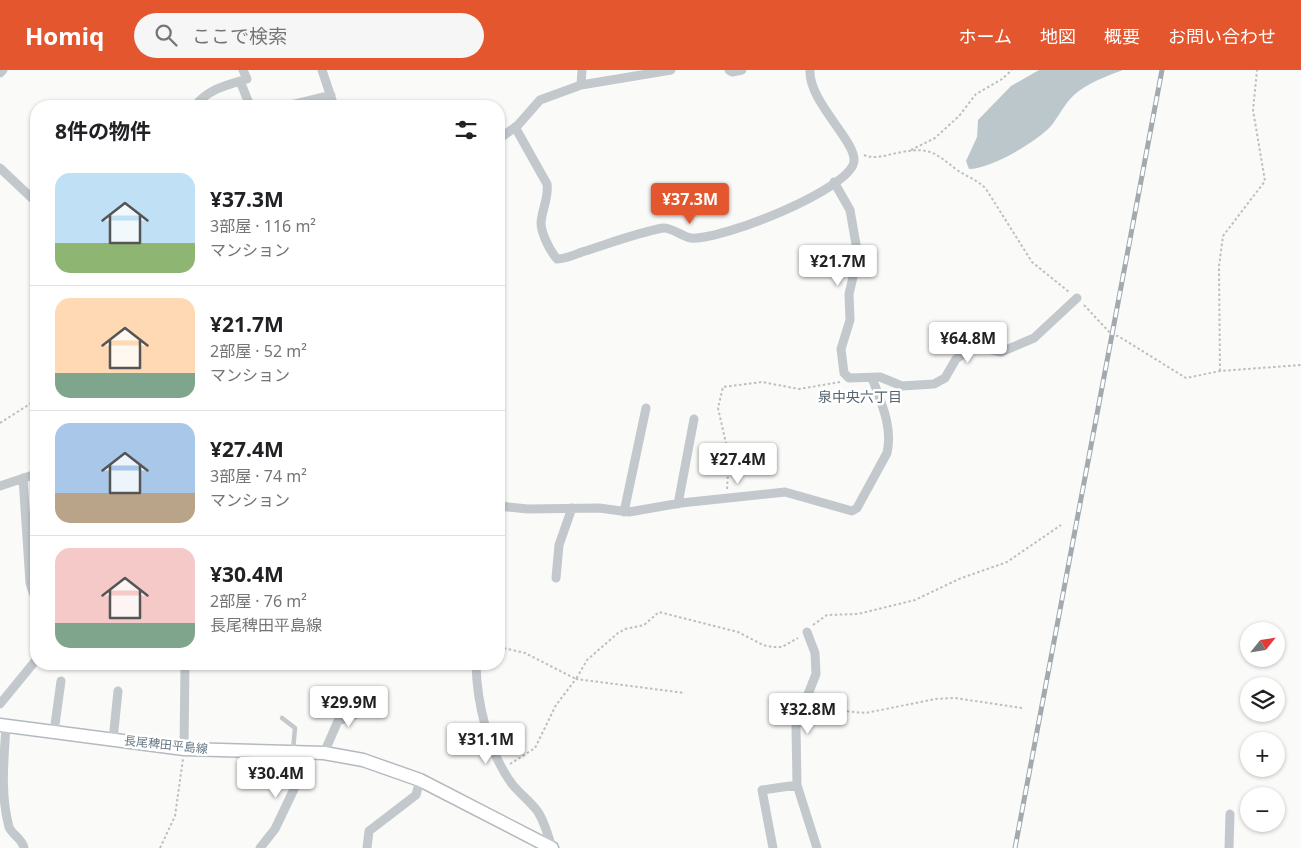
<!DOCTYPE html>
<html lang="ja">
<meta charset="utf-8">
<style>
:root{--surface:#fff;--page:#f6f6f6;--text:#202124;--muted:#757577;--line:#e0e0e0;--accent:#e4572e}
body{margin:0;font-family:"Noto Sans","Noto Sans JP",sans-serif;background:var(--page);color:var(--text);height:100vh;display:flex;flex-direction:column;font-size:19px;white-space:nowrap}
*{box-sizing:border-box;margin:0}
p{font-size:16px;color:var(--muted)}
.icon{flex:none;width:28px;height:28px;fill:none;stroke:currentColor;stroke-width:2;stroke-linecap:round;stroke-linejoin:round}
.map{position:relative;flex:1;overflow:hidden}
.sheet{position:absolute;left:30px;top:30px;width:475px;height:570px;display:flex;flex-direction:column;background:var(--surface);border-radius:20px;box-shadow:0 1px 4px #0004}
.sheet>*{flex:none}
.needle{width:32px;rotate:60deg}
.tools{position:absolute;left:1240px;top:552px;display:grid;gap:10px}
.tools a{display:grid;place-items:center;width:45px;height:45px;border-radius:50%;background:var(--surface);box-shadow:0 1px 4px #0004;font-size:25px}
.price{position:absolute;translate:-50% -42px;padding:0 11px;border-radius:5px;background:#fff;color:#222;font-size:16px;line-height:32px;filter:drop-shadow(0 1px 2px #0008)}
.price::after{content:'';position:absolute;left:50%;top:30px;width:15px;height:11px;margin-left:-8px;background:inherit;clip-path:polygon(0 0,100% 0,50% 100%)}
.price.selected{background:var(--accent);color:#fff}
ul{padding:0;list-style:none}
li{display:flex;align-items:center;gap:15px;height:125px;padding:0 25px}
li+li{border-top:1px solid var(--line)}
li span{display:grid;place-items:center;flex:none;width:140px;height:100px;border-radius:15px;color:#555}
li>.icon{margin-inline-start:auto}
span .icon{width:60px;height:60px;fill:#fffc;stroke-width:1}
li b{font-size:21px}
h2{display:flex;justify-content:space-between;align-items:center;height:60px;padding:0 25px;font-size:21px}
header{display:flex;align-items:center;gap:30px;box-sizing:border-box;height:70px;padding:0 25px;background:var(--accent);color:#fff}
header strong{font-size:24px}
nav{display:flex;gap:28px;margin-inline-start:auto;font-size:18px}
.search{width:350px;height:45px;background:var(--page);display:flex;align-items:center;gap:12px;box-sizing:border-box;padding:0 18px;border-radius:28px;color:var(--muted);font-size:19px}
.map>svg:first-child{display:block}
.water{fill:#bbc7cb}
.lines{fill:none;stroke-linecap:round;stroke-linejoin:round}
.secondary-casing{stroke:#b3babf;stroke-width:15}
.path{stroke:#bbbfc2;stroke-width:2;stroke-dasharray:2.5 2.5;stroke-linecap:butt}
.lane{stroke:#c3c8cc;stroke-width:4.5}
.street{stroke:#c3c8cc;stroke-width:9}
.secondary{stroke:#fff;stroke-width:12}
.rail-casing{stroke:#a2aab0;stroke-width:5}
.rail{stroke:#fff;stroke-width:3;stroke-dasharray:9;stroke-linecap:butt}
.labels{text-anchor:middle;stroke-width:5;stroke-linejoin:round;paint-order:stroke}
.street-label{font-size:12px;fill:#657683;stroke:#fff}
.neighbourhood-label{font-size:14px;fill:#57646e;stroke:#fff}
</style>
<header>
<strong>Homiq</strong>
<div class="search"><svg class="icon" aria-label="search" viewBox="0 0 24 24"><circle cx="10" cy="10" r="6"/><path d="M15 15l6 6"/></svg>ここで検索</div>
<nav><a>ホーム</a><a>地図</a><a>概要</a><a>お問い合わせ</a></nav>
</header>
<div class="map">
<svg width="1301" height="778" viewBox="0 0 1301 778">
<rect width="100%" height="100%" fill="#fafaf8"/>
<!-- water -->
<path class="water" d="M 1039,0 L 1123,0 C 1107,6 1087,13 1074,25 C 1065,33 1059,46 1051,56 C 1036,72 991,99 969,99 L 966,91 L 977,67 L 978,50 L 1011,16 Z"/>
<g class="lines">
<defs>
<path id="secondary" d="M 0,655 L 184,679 L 324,683 L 363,690 L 420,710 L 552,778"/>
</defs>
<!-- secondary casing -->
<use href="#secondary" class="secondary-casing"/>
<!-- path -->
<path class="path" d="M 911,80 L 935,68 L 959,46 L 976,24 L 1002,9 L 1012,0
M 864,85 C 876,90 889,84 902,82 C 931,77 935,83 957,100 C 967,107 978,110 986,119 L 1032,192 L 1069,222
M 1084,235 L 1112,265 L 1118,266 L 1186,308 L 1220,301 L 1301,295
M 1220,301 L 1219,196 L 1223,166 L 1265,111 L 1253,40 L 1257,0
M 0,353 L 36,330
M 727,419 L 729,387 L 718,338 L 723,317 L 762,312 L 799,319 L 840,312
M 813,555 L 827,545 L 858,544 L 915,530 L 959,509 L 1007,492 L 1061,455
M 499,577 L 525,583 L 576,609 L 587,590 L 618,563 L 625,559 L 644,555 L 659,542 L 738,562 L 763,575 L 772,577 L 782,577 L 798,568
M 812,638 L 866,643 L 935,629 L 955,628 L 1022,638
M 510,694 L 535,678 L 556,635 L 576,609 L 685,623
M 160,778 L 175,746 L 183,689"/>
<!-- lane -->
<path class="lane" d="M 282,648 L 295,658 L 293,680"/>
<!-- street -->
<path class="street" d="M 322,0 L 334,36
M 729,0 L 732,2 L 742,0
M 0,3 L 3,0
M 240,11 L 250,36
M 581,15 L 582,0
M 195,36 C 208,19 227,15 247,9 L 243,0
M 286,36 L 331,25
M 515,57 L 547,114 C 549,127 542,139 541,153 C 541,163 550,181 557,189 C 565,189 574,185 582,182 C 608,174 636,163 663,158 C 672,157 682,167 691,168 C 720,171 852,119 854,91 C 856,71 808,31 810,0
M 499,69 L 518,55 L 540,30 L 581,15 L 671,0
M 0,98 L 36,132
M 834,112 L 850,140 L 858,186 L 849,224 L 850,250 L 841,279 L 844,303 L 849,308 L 880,307 L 902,316 L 934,314 L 945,308 L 956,289 L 969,280 L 984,278 L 1001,282 L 1034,268 L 1077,228
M 23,408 L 30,513 L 36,531
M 0,416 L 36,404
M 678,434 L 694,349
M 499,436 L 528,439 L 599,438 L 629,442 L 681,433 L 785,422 L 852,441 L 857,438 L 887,383 C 893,357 881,332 872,308
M 624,442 L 646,338
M 556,508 L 559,475 L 572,438
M 807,562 L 815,583 L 816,604 L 796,655 L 797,715 L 817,778
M 476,594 C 477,634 488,681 512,714 C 520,724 531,732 538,742 C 545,753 548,765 552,778
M 0,634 L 36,590
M 6,656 C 4,690 0,723 9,757 C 12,765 22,768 24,778
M 54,662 L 61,611
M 113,670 L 118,621
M 184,679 L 185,594
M 324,683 L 338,651 L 377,636
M 260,778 L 275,759 L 296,715 L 292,682
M 367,778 L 369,761 L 416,725 L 420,710
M 773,778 L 762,720 L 797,715
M 1229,778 L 1230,744"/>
<!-- secondary -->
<use href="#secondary" class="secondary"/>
<defs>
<path id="rail" d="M 1015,778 L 1162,0"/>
</defs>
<!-- rail casing -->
<use href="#rail" class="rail-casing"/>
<!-- rail -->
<use href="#rail" class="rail"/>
</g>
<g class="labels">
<!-- street labels -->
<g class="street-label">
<text transform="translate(166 675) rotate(6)" y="4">長尾稗田平島線</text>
</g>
<!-- neighbourhood labels -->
<g class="neighbourhood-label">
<text x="860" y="332">泉中央六丁目</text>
</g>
</g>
</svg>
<div class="tools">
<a><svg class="needle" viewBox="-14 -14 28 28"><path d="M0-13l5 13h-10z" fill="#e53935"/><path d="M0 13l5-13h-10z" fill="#757577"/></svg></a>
<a><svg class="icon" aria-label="layers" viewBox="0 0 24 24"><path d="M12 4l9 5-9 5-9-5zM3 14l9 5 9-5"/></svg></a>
<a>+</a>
<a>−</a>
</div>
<b class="price selected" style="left:690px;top:155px">¥37.3M</b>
<b class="price" style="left:838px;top:217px">¥21.7M</b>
<b class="price" style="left:968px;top:294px">¥64.8M</b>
<b class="price" style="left:738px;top:415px">¥27.4M</b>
<b class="price" style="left:349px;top:658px">¥29.9M</b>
<b class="price" style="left:808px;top:665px">¥32.8M</b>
<b class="price" style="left:486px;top:695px">¥31.1M</b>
<b class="price" style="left:276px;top:729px">¥30.4M</b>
<section class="sheet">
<h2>8件の物件<svg class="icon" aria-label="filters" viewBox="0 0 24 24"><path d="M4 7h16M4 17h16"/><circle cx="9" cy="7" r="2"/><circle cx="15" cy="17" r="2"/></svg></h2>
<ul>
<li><span style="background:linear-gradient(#bfe0f5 70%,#8fb573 0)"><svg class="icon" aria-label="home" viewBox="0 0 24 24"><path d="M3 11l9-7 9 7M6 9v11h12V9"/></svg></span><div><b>¥37.3M</b><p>3部屋 · 116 m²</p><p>マンション</p></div></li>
<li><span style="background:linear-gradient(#ffd9b3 75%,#7fa58c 0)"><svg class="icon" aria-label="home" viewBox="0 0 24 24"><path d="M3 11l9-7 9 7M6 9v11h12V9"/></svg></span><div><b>¥21.7M</b><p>2部屋 · 52 m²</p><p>マンション</p></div></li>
<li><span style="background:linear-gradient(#a9c7e8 70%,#b9a48a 0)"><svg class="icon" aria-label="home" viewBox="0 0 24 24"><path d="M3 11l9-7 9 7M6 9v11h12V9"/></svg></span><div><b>¥27.4M</b><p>3部屋 · 74 m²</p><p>マンション</p></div></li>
<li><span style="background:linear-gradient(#f6c9c9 75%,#7fa58c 0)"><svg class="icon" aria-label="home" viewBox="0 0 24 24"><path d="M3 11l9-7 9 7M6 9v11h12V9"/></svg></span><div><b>¥30.4M</b><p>2部屋 · 76 m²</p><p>長尾稗田平島線</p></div></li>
</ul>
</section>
</div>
